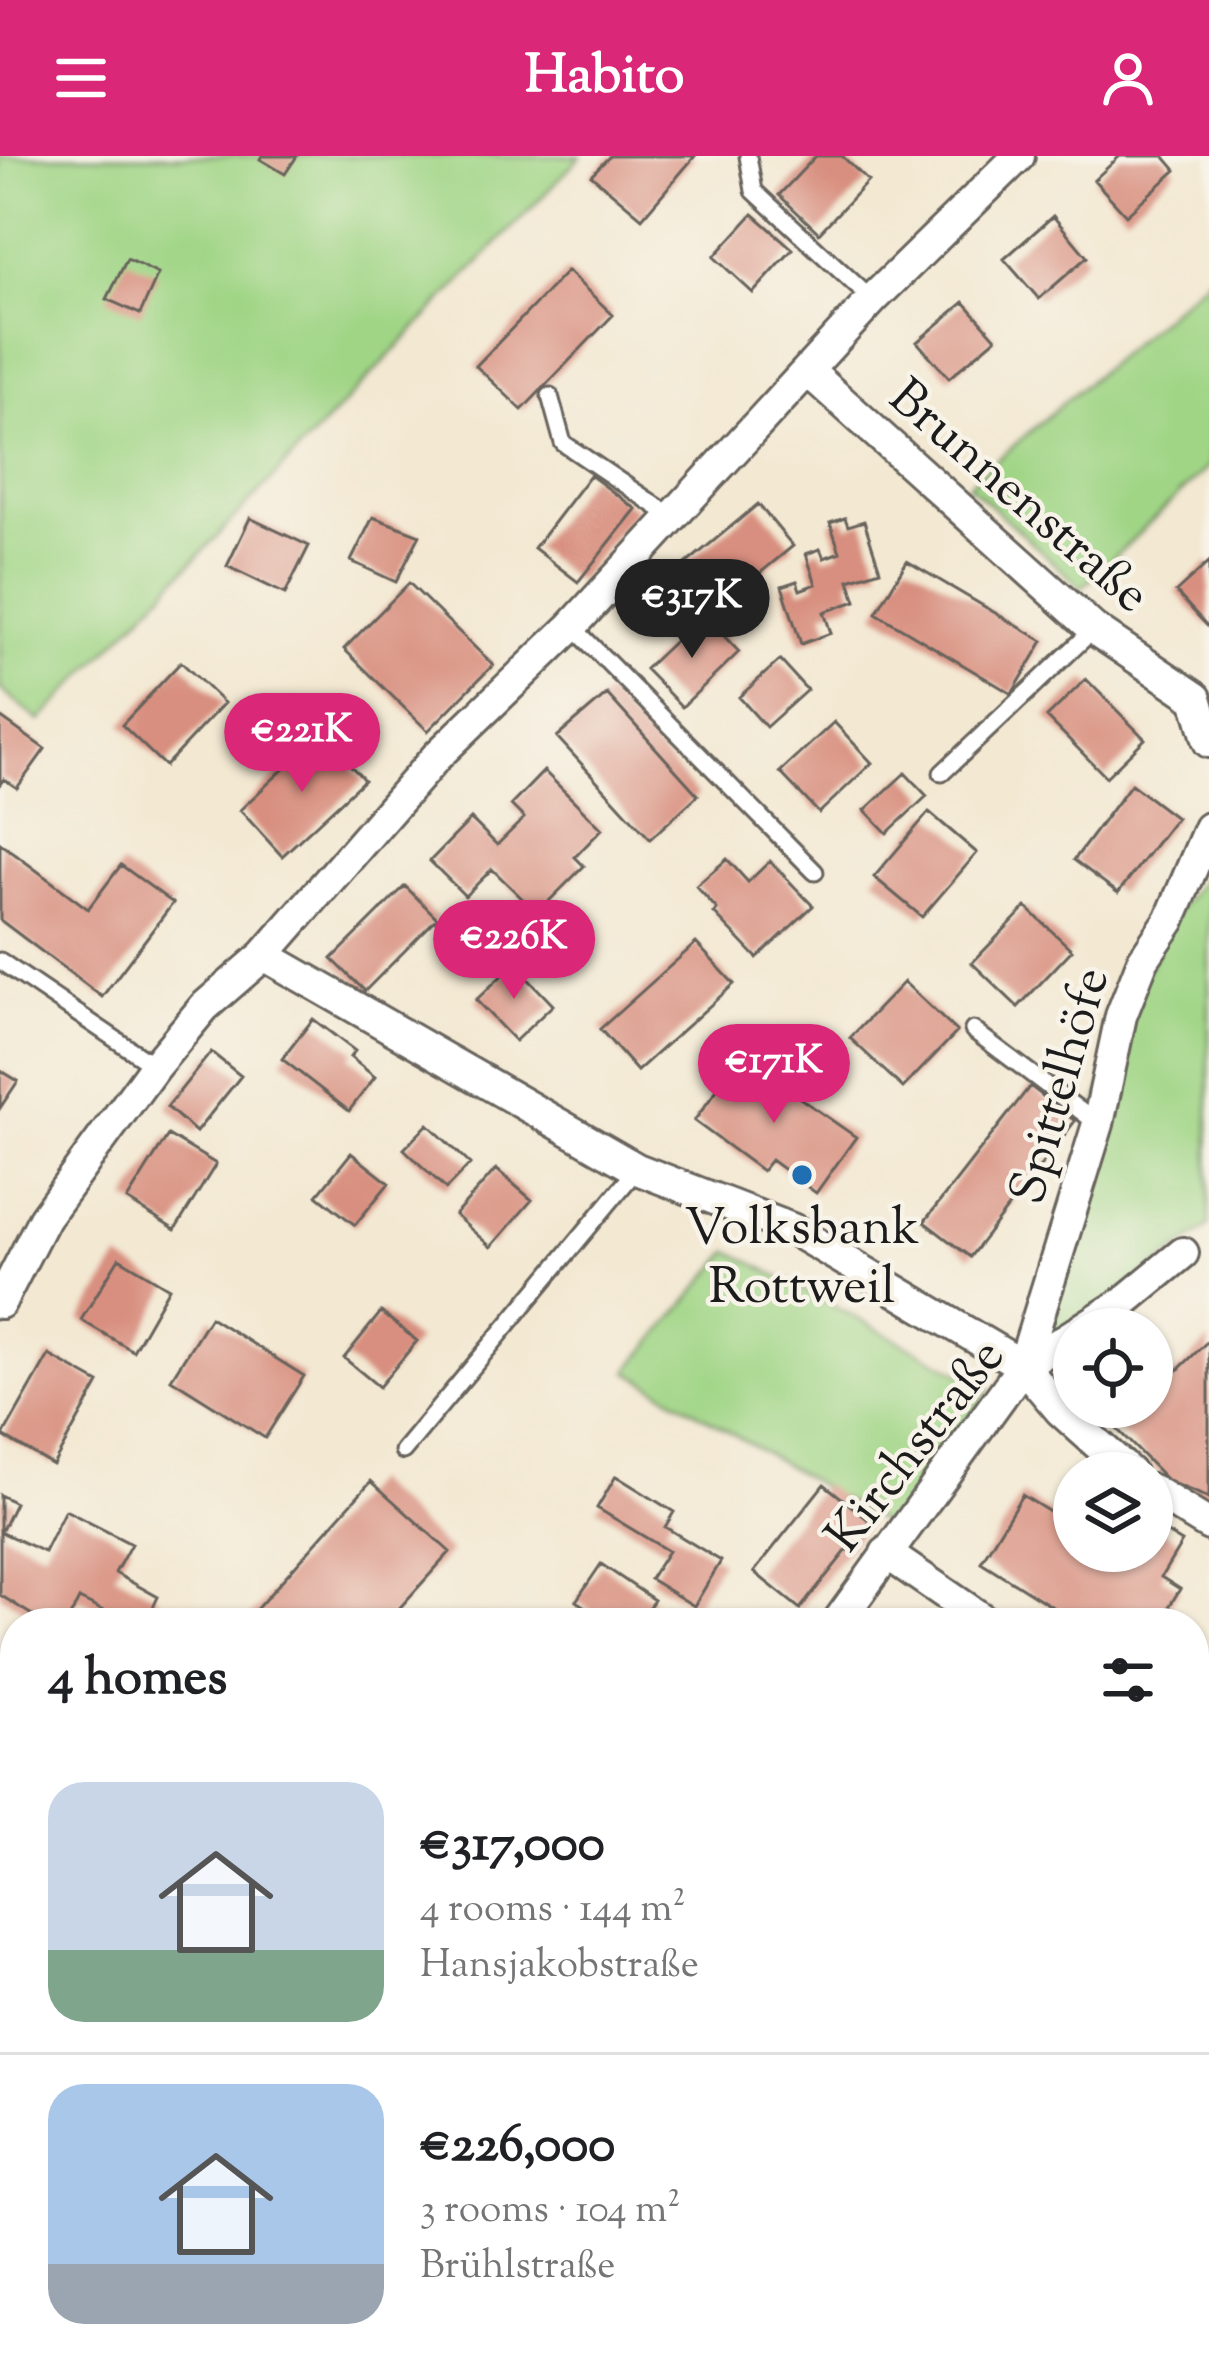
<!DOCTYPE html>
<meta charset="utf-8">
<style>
:root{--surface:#fff;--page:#f2f2f2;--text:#202124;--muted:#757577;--line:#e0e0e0;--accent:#db2777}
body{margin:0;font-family:"Sorts Mill Goudy",serif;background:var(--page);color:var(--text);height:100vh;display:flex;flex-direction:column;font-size:45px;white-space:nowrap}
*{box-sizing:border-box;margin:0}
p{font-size:39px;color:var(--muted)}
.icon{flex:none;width:66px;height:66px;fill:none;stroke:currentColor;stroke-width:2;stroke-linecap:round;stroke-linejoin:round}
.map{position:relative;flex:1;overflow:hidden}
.details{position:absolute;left:0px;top:1452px;width:1209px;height:771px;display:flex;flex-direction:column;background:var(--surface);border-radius:48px 48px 0 0;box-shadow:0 3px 9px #0004}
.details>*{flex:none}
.fabs{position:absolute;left:1053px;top:1152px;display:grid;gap:24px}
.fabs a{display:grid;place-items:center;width:120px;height:120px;border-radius:50%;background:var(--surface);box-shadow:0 3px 9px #0004;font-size:60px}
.price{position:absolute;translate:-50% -102px;padding:0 27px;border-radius:42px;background:var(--accent);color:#fff;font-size:39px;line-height:78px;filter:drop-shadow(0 3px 6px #0008)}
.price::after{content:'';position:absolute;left:50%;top:72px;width:36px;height:27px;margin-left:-18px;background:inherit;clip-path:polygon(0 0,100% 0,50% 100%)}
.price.selected{background:#222;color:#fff}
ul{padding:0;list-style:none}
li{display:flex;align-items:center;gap:36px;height:300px;padding:0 48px}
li+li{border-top:3px solid var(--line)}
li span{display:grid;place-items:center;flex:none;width:336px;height:240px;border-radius:36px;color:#555}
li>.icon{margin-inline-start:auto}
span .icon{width:144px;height:144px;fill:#fffc;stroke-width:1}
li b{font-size:51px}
h2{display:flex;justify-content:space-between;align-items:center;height:144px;padding:0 48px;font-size:51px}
header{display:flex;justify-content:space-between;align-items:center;height:156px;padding:0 48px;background:var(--accent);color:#fff;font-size:54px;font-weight:700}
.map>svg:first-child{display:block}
.green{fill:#a0d586;stroke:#5e7851;stroke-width:3}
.building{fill:#d88f7f}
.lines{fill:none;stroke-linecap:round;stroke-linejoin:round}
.service-casing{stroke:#67635c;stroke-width:21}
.minor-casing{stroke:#67635c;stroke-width:36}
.service{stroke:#fff;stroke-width:15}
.minor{stroke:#fff;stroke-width:30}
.poi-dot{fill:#1f6fb2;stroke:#f7f3e8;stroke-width:4.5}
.labels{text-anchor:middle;stroke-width:9;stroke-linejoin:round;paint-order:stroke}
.street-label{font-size:51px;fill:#1c1c1c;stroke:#f7f3e8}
.poi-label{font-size:51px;fill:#1c1c1c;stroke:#f7f3e8}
</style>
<header><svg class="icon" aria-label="menu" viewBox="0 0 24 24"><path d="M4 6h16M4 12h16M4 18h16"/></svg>Habito<svg class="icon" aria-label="person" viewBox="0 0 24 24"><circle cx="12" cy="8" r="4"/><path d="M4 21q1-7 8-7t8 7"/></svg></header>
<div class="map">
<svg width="1209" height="2221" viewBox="0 0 1209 2221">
<rect width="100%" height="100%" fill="#f7f3e8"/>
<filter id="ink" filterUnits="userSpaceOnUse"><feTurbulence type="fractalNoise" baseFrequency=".00833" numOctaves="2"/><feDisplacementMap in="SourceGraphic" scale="24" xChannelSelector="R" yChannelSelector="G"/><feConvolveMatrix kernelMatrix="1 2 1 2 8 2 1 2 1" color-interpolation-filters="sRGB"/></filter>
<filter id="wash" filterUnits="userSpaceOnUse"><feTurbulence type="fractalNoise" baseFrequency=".004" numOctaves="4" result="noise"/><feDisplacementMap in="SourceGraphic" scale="48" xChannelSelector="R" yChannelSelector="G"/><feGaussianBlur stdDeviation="2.7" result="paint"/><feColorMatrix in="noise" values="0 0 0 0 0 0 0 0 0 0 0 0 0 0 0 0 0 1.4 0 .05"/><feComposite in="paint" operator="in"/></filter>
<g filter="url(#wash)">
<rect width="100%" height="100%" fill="#f3e8d2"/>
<!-- green -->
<path class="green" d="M 0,0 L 581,0 L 40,565 L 0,533 Z
M 1209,121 L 1209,310 L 1082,432 L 968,329 Z
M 1209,714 L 1209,1070 L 1023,1210 L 1118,874 L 1170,764 Z
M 730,1095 L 990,1233 L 887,1370 L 628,1215 Z"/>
<g id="blocks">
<!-- building -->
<path class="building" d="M 262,0 L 297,0 L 285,18 L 260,3 Z
M 610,0 L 695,0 L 642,62 L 591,19 Z
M 816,0 L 842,0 L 868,25 L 819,77 L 779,39 Z
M 1120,0 L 1164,0 L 1176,14 L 1126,59 L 1094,24 Z
M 753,58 L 793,93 L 753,137 L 714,101 Z
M 1053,60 L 1087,101 L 1039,143 L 1004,103 Z
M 127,103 L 158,118 L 140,158 L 107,143 Z
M 567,115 L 613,159 L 522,254 L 476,210 Z
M 964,146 L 996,182 L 949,222 L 917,186 Z
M 590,319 L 636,353 L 578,426 L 534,392 Z
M 758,348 L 793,390 L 715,454 L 681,412 Z
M 373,361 L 420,379 L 396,426 L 351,405 Z
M 250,362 L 309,390 L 285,438 L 227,410 Z
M 845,362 L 848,370 L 864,365 L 880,414 L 849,424 L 856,445 L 824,456 L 831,477 L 801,488 L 782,430 L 797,425 L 800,434 L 816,428 L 806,398 L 820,393 L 824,402 L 840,396 L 830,367 Z
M 907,405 L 1043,485 L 1012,538 L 876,457 Z
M 1209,406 L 1209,472 L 1176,436 Z
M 409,427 L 493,509 L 428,575 L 344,493 Z
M 703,458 L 739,496 L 682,551 L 645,513 Z
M 780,504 L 807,534 L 766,571 L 739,541 Z
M 181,506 L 224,547 L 165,610 L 122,569 Z
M 1086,523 L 1145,583 L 1106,621 L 1047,561 Z
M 607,538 L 698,639 L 650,683 L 557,581 Z
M 0,561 L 45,593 L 17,632 L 4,623 L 0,628 Z
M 834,566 L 872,607 L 819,657 L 780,616 Z
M 321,578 L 364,624 L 282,700 L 240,654 Z
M 544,615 L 602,673 L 575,701 L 584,710 L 537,757 L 492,713 L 465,740 L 430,705 L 471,663 L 497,689 L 524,662 L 511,649 Z
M 905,617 L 927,640 L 887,677 L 865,654 Z
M 1131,628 L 1176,662 L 1118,737 L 1074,704 Z
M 929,656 L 977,697 L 922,761 L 874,721 Z
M 0,687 L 88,753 L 121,709 L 173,747 L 102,841 L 0,764 Z
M 727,703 L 748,726 L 770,705 L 813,750 L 757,802 L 714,757 L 717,753 L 696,730 Z
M 405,730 L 437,762 L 365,835 L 332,803 Z
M 1026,751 L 1072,794 L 1018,851 L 972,807 Z
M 696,787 L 734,828 L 637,915 L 600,873 Z
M 514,808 L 553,849 L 515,885 L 476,844 Z
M 904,826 L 957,876 L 903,932 L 850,882 Z
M 313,863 L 355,895 L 350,901 L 375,921 L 349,955 L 282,903 Z
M 211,896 L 241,920 L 196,976 L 167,951 Z
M 741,901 L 856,981 L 816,1037 L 771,1004 L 762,1015 L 694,965 Z
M 0,914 L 18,925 L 0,952 Z
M 1030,930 L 1075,965 L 970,1101 L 924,1066 Z
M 428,968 L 470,1008 L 446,1033 L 404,993 Z
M 168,979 L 216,1008 L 175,1074 L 127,1044 Z
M 351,997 L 389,1027 L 355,1069 L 317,1039 Z
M 496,1013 L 532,1044 L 491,1091 L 455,1059 Z
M 119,1102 L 169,1132 L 133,1195 L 81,1164 Z
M 381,1156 L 417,1185 L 379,1231 L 344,1202 Z
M 210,1161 L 304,1220 L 265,1282 L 171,1223 Z
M 1209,1184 L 1209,1342 L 1169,1326 L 1117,1273 L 1140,1251 L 1152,1251 L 1152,1239 Z
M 49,1199 L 99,1227 L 53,1309 L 3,1280 Z
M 616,1320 L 674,1356 L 665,1371 L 721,1405 L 694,1450 L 650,1423 L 668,1395 L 597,1352 Z
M 371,1325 L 450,1396 L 386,1467 L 244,1467 Z
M 824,1328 L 870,1365 L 800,1453 L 754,1416 Z
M 0,1339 L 15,1347 L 1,1376 L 44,1396 L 65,1354 L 131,1388 L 115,1417 L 158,1441 L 146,1467 L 128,1467 L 79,1443 L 67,1467 L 45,1467 L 0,1439 Z
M 1022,1339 L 1074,1371 L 1074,1395 L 1152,1395 L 1152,1368 L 1182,1386 L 1161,1421 L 1180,1433 L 1159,1467 L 1078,1467 L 981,1406 Z
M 601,1408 L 654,1444 L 638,1467 L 610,1467 L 576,1445 Z
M 1194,1525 L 1209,1536 L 1209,1591 L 1194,1581 Z
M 1,1858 L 15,1864 L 15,1927 L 11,1935 L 0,1930 Z
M 1209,1923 L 1209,2022 L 1194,2040 L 1194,1936 Z
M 1194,2044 L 1209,2062 L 1209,2120 L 1194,2132 Z
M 1194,2161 L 1209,2181 L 1209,2189 L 1194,2201 Z
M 613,2208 L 655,2208 L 641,2221 L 624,2221 Z
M 693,2208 L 751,2208 L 756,2221 L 698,2221 Z
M 887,2208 L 951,2208 L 954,2214 L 942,2221 L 894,2221 Z
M 1073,2208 L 1151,2208 L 1161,2221 L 1083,2221 Z"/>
</g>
</g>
<g filter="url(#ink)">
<use href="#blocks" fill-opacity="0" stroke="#67635c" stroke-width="3"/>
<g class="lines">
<defs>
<path id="service" d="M 748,0 L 754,35 L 872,144
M 550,240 L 563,287 L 674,362
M 572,470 L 815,716
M 942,617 L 1094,473
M 0,805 L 155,910
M 973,874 L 1098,968
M 403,1295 L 637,1013
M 346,2208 L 350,2221"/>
<path id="minor" d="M 808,215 L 1094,473 L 1196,542 L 1209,586
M 264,799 L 637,1013 L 792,1073 L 1023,1210 L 1060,1254 L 1130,1317
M 0,1147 L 44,1062 L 155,910 L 204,851 L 264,799 L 437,600 L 572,470 L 872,144 L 1019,0
M 1082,1173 L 1121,1148 L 1183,1097
M 1023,1210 L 1098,968 L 1121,860 L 1143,804 L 1170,764 L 1209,672
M 1152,1334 L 1209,1369
M 886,1397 L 988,1467
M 837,1467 L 1023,1210 L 1074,1178
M 0,1728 L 15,1731
M 806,2208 L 812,2221
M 245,2221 L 313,2208"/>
</defs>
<!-- service casing -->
<use href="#service" class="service-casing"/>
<!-- minor casing -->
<use href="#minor" class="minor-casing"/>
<!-- service -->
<use href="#service" class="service"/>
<!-- minor -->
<use href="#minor" class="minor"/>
</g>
</g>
<!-- markers -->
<circle class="poi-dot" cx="802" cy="1019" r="12"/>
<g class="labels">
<!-- street labels -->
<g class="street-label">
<text transform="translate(1021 338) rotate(41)" y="18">Brunnenstraße</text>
<text transform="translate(1057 929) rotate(-74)" y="18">Spittelhöfe</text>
<text transform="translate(913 1288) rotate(-52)" y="18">Kirchstraße</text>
</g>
<!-- poi labels -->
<g class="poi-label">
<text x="802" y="1087">Volksbank<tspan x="802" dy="59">Rottweil</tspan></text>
</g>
</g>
</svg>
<div class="fabs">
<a><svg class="icon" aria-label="locate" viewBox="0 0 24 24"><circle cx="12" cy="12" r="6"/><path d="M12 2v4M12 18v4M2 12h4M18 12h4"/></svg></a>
<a><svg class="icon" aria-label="layers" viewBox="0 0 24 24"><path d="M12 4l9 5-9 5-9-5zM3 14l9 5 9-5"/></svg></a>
</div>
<b class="price selected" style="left:692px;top:505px">€317K</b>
<b class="price" style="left:302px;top:639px">€221K</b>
<b class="price" style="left:514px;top:846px">€226K</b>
<b class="price" style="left:774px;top:970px">€171K</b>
<section class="details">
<h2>4 homes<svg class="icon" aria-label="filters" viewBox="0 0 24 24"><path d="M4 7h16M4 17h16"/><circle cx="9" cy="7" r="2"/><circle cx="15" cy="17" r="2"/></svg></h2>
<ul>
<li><span style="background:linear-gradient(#c9d6e8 70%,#7fa58c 0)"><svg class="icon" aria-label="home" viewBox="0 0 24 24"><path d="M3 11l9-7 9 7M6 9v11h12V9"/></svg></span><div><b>€317,000</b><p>4 rooms · 144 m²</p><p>Hansjakobstraße</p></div></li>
<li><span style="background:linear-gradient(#a9c7e8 75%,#9aa5b1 0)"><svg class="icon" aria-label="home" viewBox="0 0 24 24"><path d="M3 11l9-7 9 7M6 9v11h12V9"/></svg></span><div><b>€226,000</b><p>3 rooms · 104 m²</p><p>Brühlstraße</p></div></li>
</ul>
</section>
</div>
